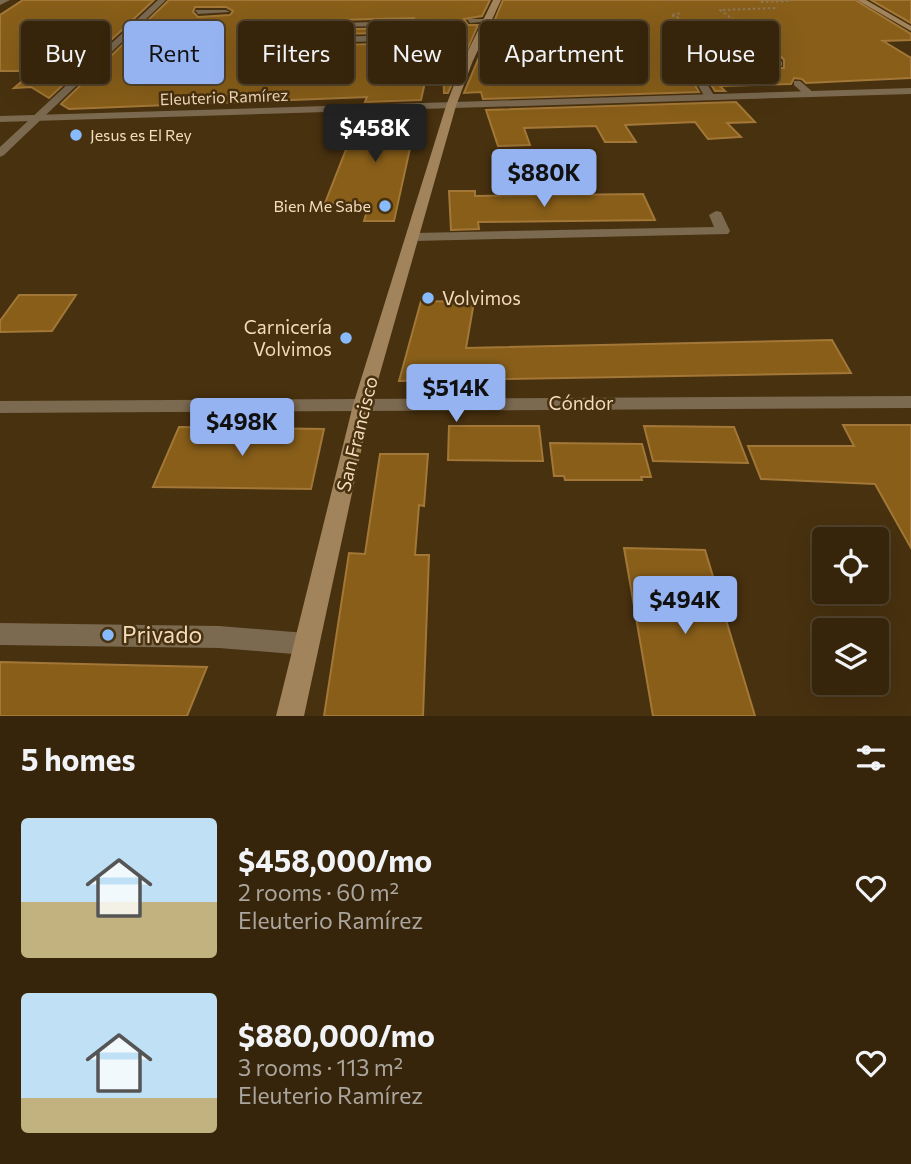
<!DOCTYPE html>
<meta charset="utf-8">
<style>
:root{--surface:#36250b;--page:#3d2d14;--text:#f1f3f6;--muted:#aaa59d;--line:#50422c;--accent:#95b2f1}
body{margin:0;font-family:Commissioner,sans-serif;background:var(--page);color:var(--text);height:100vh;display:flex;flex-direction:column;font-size:26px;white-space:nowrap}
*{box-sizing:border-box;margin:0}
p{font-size:23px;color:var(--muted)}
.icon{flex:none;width:38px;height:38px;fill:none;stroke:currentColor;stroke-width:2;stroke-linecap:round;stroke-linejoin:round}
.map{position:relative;height:716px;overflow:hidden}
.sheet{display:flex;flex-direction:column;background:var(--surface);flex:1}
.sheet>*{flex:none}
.guide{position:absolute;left:21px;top:21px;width:870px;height:63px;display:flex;gap:14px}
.controls{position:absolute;left:812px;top:527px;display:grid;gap:14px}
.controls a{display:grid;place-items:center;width:77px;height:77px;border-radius:7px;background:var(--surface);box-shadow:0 7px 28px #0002,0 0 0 2px var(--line);font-size:35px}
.price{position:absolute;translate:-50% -60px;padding:0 16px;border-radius:7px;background:var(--accent);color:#111;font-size:23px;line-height:46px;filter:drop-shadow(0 2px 4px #0008)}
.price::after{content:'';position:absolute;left:50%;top:42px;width:21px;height:16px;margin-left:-10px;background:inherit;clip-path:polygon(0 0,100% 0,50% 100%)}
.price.active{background:#222;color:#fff}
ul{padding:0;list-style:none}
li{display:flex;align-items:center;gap:21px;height:175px;padding:0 21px}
li span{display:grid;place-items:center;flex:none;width:196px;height:140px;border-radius:7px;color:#555}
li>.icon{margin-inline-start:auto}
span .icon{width:84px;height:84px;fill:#fffc;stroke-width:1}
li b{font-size:30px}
h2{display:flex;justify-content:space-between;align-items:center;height:84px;padding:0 21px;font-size:30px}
.chip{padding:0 24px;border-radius:7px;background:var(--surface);box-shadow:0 7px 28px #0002,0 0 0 2px var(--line);font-size:24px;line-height:63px}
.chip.active{background:var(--accent);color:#111}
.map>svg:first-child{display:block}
.building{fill:#885e19;stroke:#a27737;stroke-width:2;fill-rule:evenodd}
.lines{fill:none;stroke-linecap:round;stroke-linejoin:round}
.path{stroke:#8d7655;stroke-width:2;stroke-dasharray:2.5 2.5;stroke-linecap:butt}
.service{fill:#7b6950;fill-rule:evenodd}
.minor{fill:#7b6950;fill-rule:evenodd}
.tertiary{fill:#7b6950;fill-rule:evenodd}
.secondary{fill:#a2845c;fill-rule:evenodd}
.poi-dot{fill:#87bbfb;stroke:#48310f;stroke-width:2.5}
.labels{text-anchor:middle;stroke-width:5;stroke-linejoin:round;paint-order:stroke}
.far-street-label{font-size:16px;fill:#f3dbbc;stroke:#48310f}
.far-poi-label{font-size:16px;fill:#f3dbbc;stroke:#48310f;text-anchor:start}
.poi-label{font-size:19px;fill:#f3dbbc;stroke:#48310f;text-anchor:start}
.street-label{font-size:19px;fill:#f3dbbc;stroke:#48310f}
.near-poi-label{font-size:23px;fill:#f3dbbc;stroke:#48310f;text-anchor:start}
</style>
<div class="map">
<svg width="911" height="716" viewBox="0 0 911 716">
<rect width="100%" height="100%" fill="#48310f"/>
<!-- building -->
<path class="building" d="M 23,0 L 154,0 L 49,98 L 31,87 L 14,88 L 34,71 L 0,71 L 0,15 Z
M 169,0 L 490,0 L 482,16 L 464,19 L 468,25 L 478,25 L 448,93 L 444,93 L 442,42 L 458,39 L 452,31 L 441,32 L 441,23 L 438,23 L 436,32 L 281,35 L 274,41 L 281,47 L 434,42 L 421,100 L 365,102 L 367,97 L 343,98 L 69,109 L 61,104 ZM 195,7 L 226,7 L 233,11 L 230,15 L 198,17 L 193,12 ZM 414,18 L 419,27 L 297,31 L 291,27 L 297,21 Z
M 503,0 L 855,0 L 911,34 L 911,40 L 883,41 L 911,58 L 911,78 L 806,83 L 802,79 L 794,78 L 791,84 L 720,86 L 725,91 L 715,91 L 687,46 L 695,41 L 690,31 L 682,29 L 680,38 L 672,45 L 699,92 L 483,99 L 481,92 L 464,93 ZM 752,35 L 762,35 L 784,60 L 784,68 L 774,68 L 752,43 Z
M 871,0 L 911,0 L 911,23 Z
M 736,102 L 755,122 L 727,123 L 741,137 L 708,139 L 695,122 L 625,125 L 636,142 L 605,142 L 596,126 L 524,128 L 530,145 L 498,146 L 486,110 Z
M 418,112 L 394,221 L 364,221 L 369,204 L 325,203 L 360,114 Z
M 449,191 L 475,191 L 475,196 L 643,194 L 655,220 L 478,222 L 479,229 L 451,230 Z
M 19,295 L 76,295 L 52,331 L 0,332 L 0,321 Z
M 421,301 L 474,302 L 466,348 L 832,340 L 851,373 L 399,381 Z
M 843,425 L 911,425 L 911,548 L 875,484 L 761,479 L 748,446 L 854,446 Z
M 449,426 L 539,426 L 543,461 L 448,460 Z
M 644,426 L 734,427 L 748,463 L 653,461 Z
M 179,427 L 324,429 L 311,489 L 153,487 Z
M 550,443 L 642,444 L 651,477 L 641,477 L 642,480 L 565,480 L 564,476 L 554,476 Z
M 380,454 L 428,454 L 424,506 L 419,505 L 415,555 L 429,555 L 423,716 L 324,716 L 349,553 L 365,554 Z
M 624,548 L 705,550 L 755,716 L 653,716 Z
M 0,662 L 207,667 L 187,716 L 0,716 Z"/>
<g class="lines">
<!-- path -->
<path class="path" d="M 670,0 L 676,0
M 761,2 L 789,1
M 679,18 L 671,15 L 682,13
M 742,26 L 720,10 L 778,8"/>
<!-- service -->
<path class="service" d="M 195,10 L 226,10 L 230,12 L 198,14 Z
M 467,19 L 487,19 L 491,21 L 470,23 Z
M 414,21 L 417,25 L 297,28 L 293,26 L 297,24 Z
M 682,32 L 688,32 L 692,40 L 683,45 L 715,97 L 714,99 L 706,99 L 674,44 L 683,39 Z
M 452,34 L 455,39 L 281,44 L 277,41 L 281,38 Z
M 754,37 L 760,37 L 782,62 L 782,66 L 776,66 L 754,41 Z
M 794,81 L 800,81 L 815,94 L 806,96 L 794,85 Z
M 716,211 L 721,212 L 730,231 L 728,234 L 414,241 L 407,237 L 414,233 L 714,227 L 709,215 Z
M 0,623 L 219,626 L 306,633 L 315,636 L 319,644 L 315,652 L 306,655 L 219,648 L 0,645 Z"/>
<!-- minor -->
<path class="minor" d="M 0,0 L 10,0 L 0,5 Z
M 158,0 L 166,0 L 4,155 L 0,157 L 0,147 Z
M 911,396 L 911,408 L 0,413 L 0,401 Z"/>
<!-- tertiary -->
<path class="tertiary" d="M 911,88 L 911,94 L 0,122 L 0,116 Z"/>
<!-- secondary -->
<path class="secondary" d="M 493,0 L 501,0 L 472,63 L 456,106 L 371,405 L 304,716 L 276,716 L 353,405 L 446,106 L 462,63 Z
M 857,0 L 866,0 L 911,26 L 911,31 Z"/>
</g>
<!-- markers -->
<g class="poi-dot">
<circle cx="76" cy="135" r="7"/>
<circle cx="385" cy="206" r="7"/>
<circle cx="428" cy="298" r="7"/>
<circle cx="346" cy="338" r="7"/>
<circle cx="108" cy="635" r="7"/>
</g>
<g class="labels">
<!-- far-street labels -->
<g class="far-street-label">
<text transform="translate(224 97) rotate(-2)" y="6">Eleuterio Ramírez</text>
</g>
<!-- far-poi labels -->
<g class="far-poi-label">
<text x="90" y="141">Jesus es El Rey</text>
<text x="371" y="212" text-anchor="end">Bien Me Sabe</text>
</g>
<!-- poi labels -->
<g class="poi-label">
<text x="442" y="305">Volvimos</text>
<text x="332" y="334" text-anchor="end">Carnicería<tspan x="332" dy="22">Volvimos</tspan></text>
</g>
<!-- street labels -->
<g class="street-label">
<text x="581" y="410">Cóndor</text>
<text transform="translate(357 434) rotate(-76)" y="7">San Francisco</text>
</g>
<!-- near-poi labels -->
<g class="near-poi-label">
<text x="122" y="643">Privado</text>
</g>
</g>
</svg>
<div class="controls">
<a><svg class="icon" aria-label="locate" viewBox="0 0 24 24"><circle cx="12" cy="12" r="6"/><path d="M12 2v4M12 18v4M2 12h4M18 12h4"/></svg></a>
<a><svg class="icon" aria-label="layers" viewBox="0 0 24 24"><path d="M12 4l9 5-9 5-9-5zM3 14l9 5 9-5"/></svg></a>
</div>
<b class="price active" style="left:375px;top:164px">$458K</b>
<b class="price" style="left:544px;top:209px">$880K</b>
<b class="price" style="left:456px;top:424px">$514K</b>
<b class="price" style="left:242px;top:458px">$498K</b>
<b class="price" style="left:685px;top:636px">$494K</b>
<div class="guide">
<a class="chip">Buy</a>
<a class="chip active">Rent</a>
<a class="chip">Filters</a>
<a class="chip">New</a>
<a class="chip">Apartment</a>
<a class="chip">House</a>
</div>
</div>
<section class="sheet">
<h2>5 homes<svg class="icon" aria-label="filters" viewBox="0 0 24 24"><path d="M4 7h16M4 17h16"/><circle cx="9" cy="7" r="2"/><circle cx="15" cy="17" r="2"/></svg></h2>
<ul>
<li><span style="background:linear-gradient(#bfe0f5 60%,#c2b280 0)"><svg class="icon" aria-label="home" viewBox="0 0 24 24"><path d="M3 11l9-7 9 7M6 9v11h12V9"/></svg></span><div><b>$458,000/mo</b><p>2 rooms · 60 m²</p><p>Eleuterio Ramírez</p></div><svg class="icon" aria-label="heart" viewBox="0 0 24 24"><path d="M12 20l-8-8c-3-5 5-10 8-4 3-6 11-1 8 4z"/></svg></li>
<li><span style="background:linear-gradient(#bfe0f5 75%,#c2b280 0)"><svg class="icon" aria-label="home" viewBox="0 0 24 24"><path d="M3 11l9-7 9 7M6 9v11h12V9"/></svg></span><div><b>$880,000/mo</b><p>3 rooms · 113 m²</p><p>Eleuterio Ramírez</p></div><svg class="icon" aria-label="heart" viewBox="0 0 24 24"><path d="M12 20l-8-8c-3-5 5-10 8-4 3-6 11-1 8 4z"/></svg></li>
</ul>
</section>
